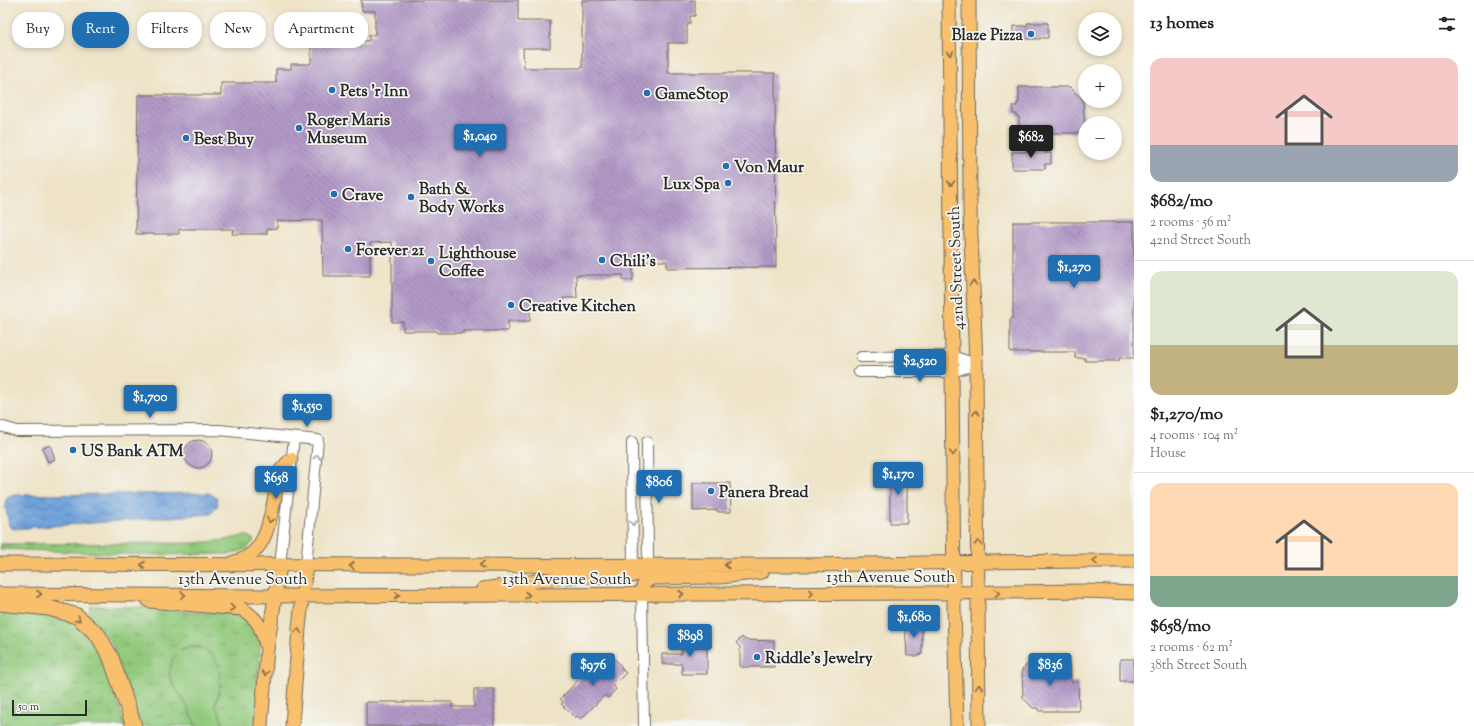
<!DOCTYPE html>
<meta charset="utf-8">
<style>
:root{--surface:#fff;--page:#f6f6f6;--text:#222;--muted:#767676;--line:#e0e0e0;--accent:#1f6fb2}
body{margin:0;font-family:"Sorts Mill Goudy",serif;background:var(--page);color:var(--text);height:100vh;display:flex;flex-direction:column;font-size:15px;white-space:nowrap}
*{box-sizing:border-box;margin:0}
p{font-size:13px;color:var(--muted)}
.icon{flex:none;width:22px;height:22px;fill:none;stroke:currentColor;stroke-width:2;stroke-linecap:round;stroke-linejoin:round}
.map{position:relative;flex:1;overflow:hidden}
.panel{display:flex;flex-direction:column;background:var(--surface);width:340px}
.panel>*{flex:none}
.banner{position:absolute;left:12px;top:12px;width:380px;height:36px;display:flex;gap:8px}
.buttons{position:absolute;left:1078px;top:12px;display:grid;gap:8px}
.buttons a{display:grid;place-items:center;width:44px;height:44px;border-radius:50%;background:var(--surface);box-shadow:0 2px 6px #0003;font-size:20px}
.scale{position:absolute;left:12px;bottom:10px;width:75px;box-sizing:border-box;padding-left:4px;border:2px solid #2b2b2b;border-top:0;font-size:11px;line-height:14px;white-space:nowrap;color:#2b2b2b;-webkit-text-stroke:3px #f6f6f2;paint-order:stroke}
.price{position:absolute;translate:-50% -34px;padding:0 9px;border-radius:4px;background:var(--accent);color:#fff;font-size:13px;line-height:26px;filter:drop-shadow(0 1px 2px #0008)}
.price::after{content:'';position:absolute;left:50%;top:24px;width:12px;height:9px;margin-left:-6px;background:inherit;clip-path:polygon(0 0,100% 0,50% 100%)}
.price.active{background:#222;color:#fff}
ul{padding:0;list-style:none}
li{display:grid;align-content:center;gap:8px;height:212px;padding:0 16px}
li+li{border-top:1px solid var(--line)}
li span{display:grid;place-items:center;height:124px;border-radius:12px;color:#555}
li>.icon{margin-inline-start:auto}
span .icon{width:72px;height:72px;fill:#fffc;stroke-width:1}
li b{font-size:17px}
h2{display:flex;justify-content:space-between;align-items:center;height:48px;padding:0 16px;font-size:17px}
.chip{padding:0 14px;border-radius:16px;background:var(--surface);box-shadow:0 2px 6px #0003;font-size:14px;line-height:36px}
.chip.active{background:var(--accent);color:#fff}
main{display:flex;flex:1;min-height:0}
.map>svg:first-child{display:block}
.grass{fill:url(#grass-tufts);stroke:#5e7a54}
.garden{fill:#92c97c;stroke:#5e7a54}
.water{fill:url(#water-waves);stroke:#4d6682}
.building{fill:url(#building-back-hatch)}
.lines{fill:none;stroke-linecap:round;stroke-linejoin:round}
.minor-casing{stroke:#6f6b61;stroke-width:12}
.major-casing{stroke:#6f6b61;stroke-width:15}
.highway-casing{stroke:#6f6b61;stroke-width:17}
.minor{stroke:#fff;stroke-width:10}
.major{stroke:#f8bf6c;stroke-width:13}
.highway{stroke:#f8bf6c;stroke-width:15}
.oneway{stroke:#876e48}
.oneway2{stroke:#a0a0a0}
.poi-dot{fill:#1f6fb2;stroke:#f6f6f2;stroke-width:1.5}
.labels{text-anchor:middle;stroke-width:3.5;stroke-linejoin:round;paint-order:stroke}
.poi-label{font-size:16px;font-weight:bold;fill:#2b2b2b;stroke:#f6f6f2;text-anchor:start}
.street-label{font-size:16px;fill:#2b2b2b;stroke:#f6f6f2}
</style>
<main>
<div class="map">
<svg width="1134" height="726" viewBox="0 0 1134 726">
<defs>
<pattern id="grass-tufts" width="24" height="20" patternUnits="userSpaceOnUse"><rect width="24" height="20" fill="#92c97c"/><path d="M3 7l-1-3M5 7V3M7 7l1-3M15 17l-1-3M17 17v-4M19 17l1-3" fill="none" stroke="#77a366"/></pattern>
<pattern id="water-waves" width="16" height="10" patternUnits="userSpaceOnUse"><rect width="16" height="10" fill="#6fa1da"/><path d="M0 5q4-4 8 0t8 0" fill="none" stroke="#5b83b1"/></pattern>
<pattern id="building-back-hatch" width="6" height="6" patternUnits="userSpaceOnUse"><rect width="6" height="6" fill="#b299c7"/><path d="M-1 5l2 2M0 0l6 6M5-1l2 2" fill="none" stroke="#917da2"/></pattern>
</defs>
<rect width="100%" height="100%" fill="#f6f6f2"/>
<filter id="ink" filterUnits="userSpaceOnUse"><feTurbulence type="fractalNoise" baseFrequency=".025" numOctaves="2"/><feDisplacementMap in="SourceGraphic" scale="8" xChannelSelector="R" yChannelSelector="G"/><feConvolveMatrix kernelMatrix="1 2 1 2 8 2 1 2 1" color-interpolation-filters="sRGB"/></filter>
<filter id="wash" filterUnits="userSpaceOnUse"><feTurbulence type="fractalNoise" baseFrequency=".012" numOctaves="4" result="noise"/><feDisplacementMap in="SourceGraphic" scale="16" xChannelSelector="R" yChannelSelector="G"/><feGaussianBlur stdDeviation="0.9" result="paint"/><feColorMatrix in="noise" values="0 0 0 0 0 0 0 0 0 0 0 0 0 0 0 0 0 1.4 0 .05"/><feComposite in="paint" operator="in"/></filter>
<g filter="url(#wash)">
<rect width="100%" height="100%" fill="#eee3c6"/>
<!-- grass -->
<path class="grass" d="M 243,536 L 249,536 L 254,540 L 247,549 L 231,554 L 148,555 L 0,549 L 0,544 L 196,543 L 225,540 Z
M 91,606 L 139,607 L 187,612 L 236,613 L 247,619 L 255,627 L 260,639 L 260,652 L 255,726 L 223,726 L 219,712 L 215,707 L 219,694 L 214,657 L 208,651 L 200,648 L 189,647 L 180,651 L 171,680 L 187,706 L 196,726 L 140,726 L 111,642 L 88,616 Z
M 39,614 C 53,617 67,619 79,627 C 105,645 116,697 125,726 L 0,726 L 0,615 Z"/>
<!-- garden -->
<path class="garden" d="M 189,647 C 218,649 222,666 219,691 C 218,697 215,701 215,707 L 219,712 L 223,726 L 196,726 L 187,706 L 171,680 L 169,674 L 173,658 L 180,651 Z"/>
<!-- water -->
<path class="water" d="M 209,493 L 216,497 L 218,505 L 211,514 L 13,529 L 9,526 L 5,503 L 7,498 L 14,495 Z"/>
<g id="blocks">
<!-- building -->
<path class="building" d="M 361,0 L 518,0 L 518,21 L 550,21 L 550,48 L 523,48 L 524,68 L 582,68 L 582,0 L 695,0 L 695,16 L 690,16 L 690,24 L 687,25 L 687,43 L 668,43 L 668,73 L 775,73 L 776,267 L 667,268 L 667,261 L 633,261 L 633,280 L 623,280 L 623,275 L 576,275 L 577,298 L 563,298 L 563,307 L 530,307 L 530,321 L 508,321 L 508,331 L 463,331 L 463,333 L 437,333 L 437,331 L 403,331 L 403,322 L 392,322 L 392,242 L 370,243 L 370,276 L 323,276 L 322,220 L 277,221 L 277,228 L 267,229 L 267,234 L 232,234 L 233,229 L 179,229 L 179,234 L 136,234 L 138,95 L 221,95 L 221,83 L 276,83 L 276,69 L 291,69 L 291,64 L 311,64 L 311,45 L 322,46 L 322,41 L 369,41 L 369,35 L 375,35 L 375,11 L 362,11 Z
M 1027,23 L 1048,23 L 1048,38 L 1040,38 L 1040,39 L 1013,39 L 1013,26 L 1027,26 Z
M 1019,87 L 1070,87 L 1083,100 L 1085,133 L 1019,133 L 1019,117 L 1017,117 L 1017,114 L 1013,114 L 1013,106 L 1017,106 L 1017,103 L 1019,103 Z
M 1027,149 L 1045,149 L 1045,153 L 1051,153 L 1051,164 L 1045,164 L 1045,169 L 1012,169 L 1012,152 L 1026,152 Z
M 1013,222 L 1134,222 L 1134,358 L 1119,358 L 1119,361 L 1085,361 L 1085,358 L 1075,358 L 1075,352 L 1010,352 L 1010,319 L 1013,318 Z
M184 454a14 14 0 1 1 28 0a14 14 0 1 1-28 0Z
M 50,445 L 55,459 L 48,462 L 42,448 Z
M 890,468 L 907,468 L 907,523 L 890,523 Z
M 693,483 L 730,483 L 731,512 L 718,512 L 718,510 L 693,511 Z
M 909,622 L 922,623 L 922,654 L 920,654 L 920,656 L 907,656 L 905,623 Z
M 742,637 L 745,640 L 774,641 L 774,667 L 740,667 L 740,647 L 736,643 Z
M 682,639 L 702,639 L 702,647 L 707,647 L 707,674 L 682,674 L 682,664 L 662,664 L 662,654 L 682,654 Z
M 608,656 L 612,660 L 614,658 L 622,667 L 621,668 L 626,673 L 613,686 L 616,689 L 608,698 L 605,695 L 581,719 L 577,716 L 575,718 L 561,704 L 563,702 L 560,699 L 587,671 L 585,670 L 591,664 L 596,668 Z
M 1120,659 L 1134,659 L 1134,681 L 1120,681 Z
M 1029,663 L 1070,663 L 1071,682 L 1078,682 L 1079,711 L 1039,711 L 1039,708 L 1033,708 L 1023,698 L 1022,669 Z
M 474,689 L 494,689 L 494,726 L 366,726 L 366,702 L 452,702 L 452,707 L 474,707 Z"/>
</g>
</g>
<g filter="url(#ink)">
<use href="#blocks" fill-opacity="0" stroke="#6f6b61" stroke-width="1"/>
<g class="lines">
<defs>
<path id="minor" d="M 861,357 L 952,356 L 976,364
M 859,372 L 952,372 L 976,364
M 0,426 L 17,431 L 219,430 L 318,440 L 306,565
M 632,442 L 633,565
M 647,442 L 648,565
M 280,565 L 294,438
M 642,594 L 644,726"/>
<path id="major" d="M 949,0 L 954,606 L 957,726
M 969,0 L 970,210 L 976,364 L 979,726
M 234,562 C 267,555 270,519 276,491 C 277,485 277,478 279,473 C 282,468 288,463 291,459
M 0,564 C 266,565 532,566 798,565 C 910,564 1022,560 1134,561
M 483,589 L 557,578 L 577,576 L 631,576 L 638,574 L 648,565
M 0,594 L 275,596 L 937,593 L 1085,591 L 1134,593
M 642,594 C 642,585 644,582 652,578 L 720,577 L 762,572
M 149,601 L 242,609 C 260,620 262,630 267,649
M 261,726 L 267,649 L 280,565
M 292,726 L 299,628 L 306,565"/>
<path id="highway" d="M 0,603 L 49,608 L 77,616 L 98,635 L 111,658 L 134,726"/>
</defs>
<!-- minor casing -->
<use href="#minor" class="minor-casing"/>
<!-- major casing -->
<use href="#major" class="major-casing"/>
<!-- highway casing -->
<use href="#highway" class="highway-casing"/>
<!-- minor -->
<use href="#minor" class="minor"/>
<!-- major -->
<use href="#major" class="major"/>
<!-- highway -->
<use href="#highway" class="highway"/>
</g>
<!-- one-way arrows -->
<defs><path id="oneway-chevron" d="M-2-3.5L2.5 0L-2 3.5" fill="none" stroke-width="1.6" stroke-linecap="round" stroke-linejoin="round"/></defs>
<g class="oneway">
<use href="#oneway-chevron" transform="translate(950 53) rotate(90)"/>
<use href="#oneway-chevron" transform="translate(951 183) rotate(90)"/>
<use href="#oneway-chevron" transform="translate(973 283) rotate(-93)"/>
<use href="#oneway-chevron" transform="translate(976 413) rotate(-91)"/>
<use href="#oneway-chevron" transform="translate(953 453) rotate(89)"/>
<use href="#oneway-chevron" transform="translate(270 520) rotate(103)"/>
<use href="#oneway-chevron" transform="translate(978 543) rotate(-91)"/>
<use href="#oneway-chevron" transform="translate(1095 561) rotate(-179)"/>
<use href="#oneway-chevron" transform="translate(143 565) rotate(-180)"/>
<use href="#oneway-chevron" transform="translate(482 565) rotate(180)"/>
<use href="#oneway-chevron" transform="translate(727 565) rotate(180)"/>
<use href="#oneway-chevron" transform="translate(352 566) rotate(180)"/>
<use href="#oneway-chevron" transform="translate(811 593)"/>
<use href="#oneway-chevron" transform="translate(997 593) rotate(-1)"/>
<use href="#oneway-chevron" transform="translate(39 594)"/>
<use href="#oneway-chevron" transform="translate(681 594)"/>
<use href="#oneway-chevron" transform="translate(183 595) rotate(1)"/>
<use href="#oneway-chevron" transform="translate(397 595)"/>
<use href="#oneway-chevron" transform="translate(527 595)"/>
<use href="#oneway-chevron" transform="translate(232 608) rotate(6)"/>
<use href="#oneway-chevron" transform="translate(78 619) rotate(34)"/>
<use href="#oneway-chevron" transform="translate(298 631) rotate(-86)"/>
<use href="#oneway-chevron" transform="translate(265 673) rotate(94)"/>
<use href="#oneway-chevron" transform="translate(979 687) rotate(-90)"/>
</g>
<g class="oneway2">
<use href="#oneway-chevron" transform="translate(317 457) rotate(-84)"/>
<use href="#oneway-chevron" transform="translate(633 523) rotate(90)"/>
</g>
</g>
<!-- markers -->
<g class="poi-dot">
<circle cx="1031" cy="34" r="4"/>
<circle cx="332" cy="90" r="4"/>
<circle cx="647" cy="93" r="4"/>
<circle cx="299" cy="128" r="4"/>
<circle cx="186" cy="138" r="4"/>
<circle cx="726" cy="166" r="4"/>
<circle cx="728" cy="183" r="4"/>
<circle cx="334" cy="194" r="4"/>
<circle cx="411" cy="197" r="4"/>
<circle cx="348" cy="249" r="4"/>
<circle cx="602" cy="260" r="4"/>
<circle cx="431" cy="261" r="4"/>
<circle cx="511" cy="305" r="4"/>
<circle cx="73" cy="450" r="4"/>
<circle cx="711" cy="491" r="4"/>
<circle cx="757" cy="657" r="4"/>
</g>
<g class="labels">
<!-- poi labels -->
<g class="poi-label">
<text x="1023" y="40" text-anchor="end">Blaze Pizza</text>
<text x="340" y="96">Pets 'r Inn</text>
<text x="655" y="99">GameStop</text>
<text x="307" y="125">Roger Maris<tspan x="307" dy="18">Museum</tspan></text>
<text x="194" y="144">Best Buy</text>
<text x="734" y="172">Von Maur</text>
<text x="720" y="189" text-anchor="end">Lux Spa</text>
<text x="419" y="194">Bath &amp;<tspan x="419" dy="18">Body Works</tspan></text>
<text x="342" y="200">Crave</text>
<text x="356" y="255">Forever 21</text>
<text x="439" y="258">Lighthouse<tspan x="439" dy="18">Coffee</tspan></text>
<text x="610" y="266">Chili's</text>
<text x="519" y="311">Creative Kitchen</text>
<text x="81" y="456">US Bank ATM</text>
<text x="719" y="497">Panera Bread</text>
<text x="765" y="663">Riddle's Jewelry</text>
</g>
<!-- street labels -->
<g class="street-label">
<text transform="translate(955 268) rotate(-92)" y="6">42nd Street South</text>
<text x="891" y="582">13th Avenue South</text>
<text x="243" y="584">13th Avenue South</text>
<text x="567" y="584">13th Avenue South</text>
</g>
</g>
</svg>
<div class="buttons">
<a><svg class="icon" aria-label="layers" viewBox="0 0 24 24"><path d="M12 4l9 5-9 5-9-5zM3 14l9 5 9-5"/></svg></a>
<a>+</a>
<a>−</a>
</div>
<div class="scale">50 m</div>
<b class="price" style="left:480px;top:158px">$1,040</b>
<b class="price active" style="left:1031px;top:159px">$682</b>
<b class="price" style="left:1074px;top:289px">$1,270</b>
<b class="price" style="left:920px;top:383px">$2,520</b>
<b class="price" style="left:150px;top:419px">$1,700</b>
<b class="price" style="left:307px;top:428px">$1,550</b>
<b class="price" style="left:898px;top:496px">$1,170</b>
<b class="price" style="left:276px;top:500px">$658</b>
<b class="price" style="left:659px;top:504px">$806</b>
<b class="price" style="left:914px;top:639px">$1,680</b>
<b class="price" style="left:690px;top:658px">$898</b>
<b class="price" style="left:593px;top:687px">$976</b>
<b class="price" style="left:1050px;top:687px">$836</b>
<div class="banner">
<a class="chip">Buy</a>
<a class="chip active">Rent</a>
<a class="chip">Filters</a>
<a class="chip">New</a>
<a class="chip">Apartment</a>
</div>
</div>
<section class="panel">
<h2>13 homes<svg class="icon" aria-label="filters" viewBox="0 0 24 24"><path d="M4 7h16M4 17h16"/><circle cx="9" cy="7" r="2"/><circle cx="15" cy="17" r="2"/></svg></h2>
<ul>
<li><span style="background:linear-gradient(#f6c9c9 70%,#9aa5b1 0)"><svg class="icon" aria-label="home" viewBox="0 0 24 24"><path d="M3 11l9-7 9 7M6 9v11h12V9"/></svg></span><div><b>$682/mo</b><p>2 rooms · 56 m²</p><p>42nd Street South</p></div></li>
<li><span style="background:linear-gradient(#dfe7d0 60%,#c2b280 0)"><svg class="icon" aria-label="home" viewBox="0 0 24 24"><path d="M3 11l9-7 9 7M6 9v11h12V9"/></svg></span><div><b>$1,270/mo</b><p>4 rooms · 104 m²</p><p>House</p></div></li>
<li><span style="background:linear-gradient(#ffd9b3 75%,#7fa58c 0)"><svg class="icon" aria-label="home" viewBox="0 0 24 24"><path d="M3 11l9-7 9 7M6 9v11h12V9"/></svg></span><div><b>$658/mo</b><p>2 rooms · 62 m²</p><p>38th Street South</p></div></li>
</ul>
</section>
</main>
